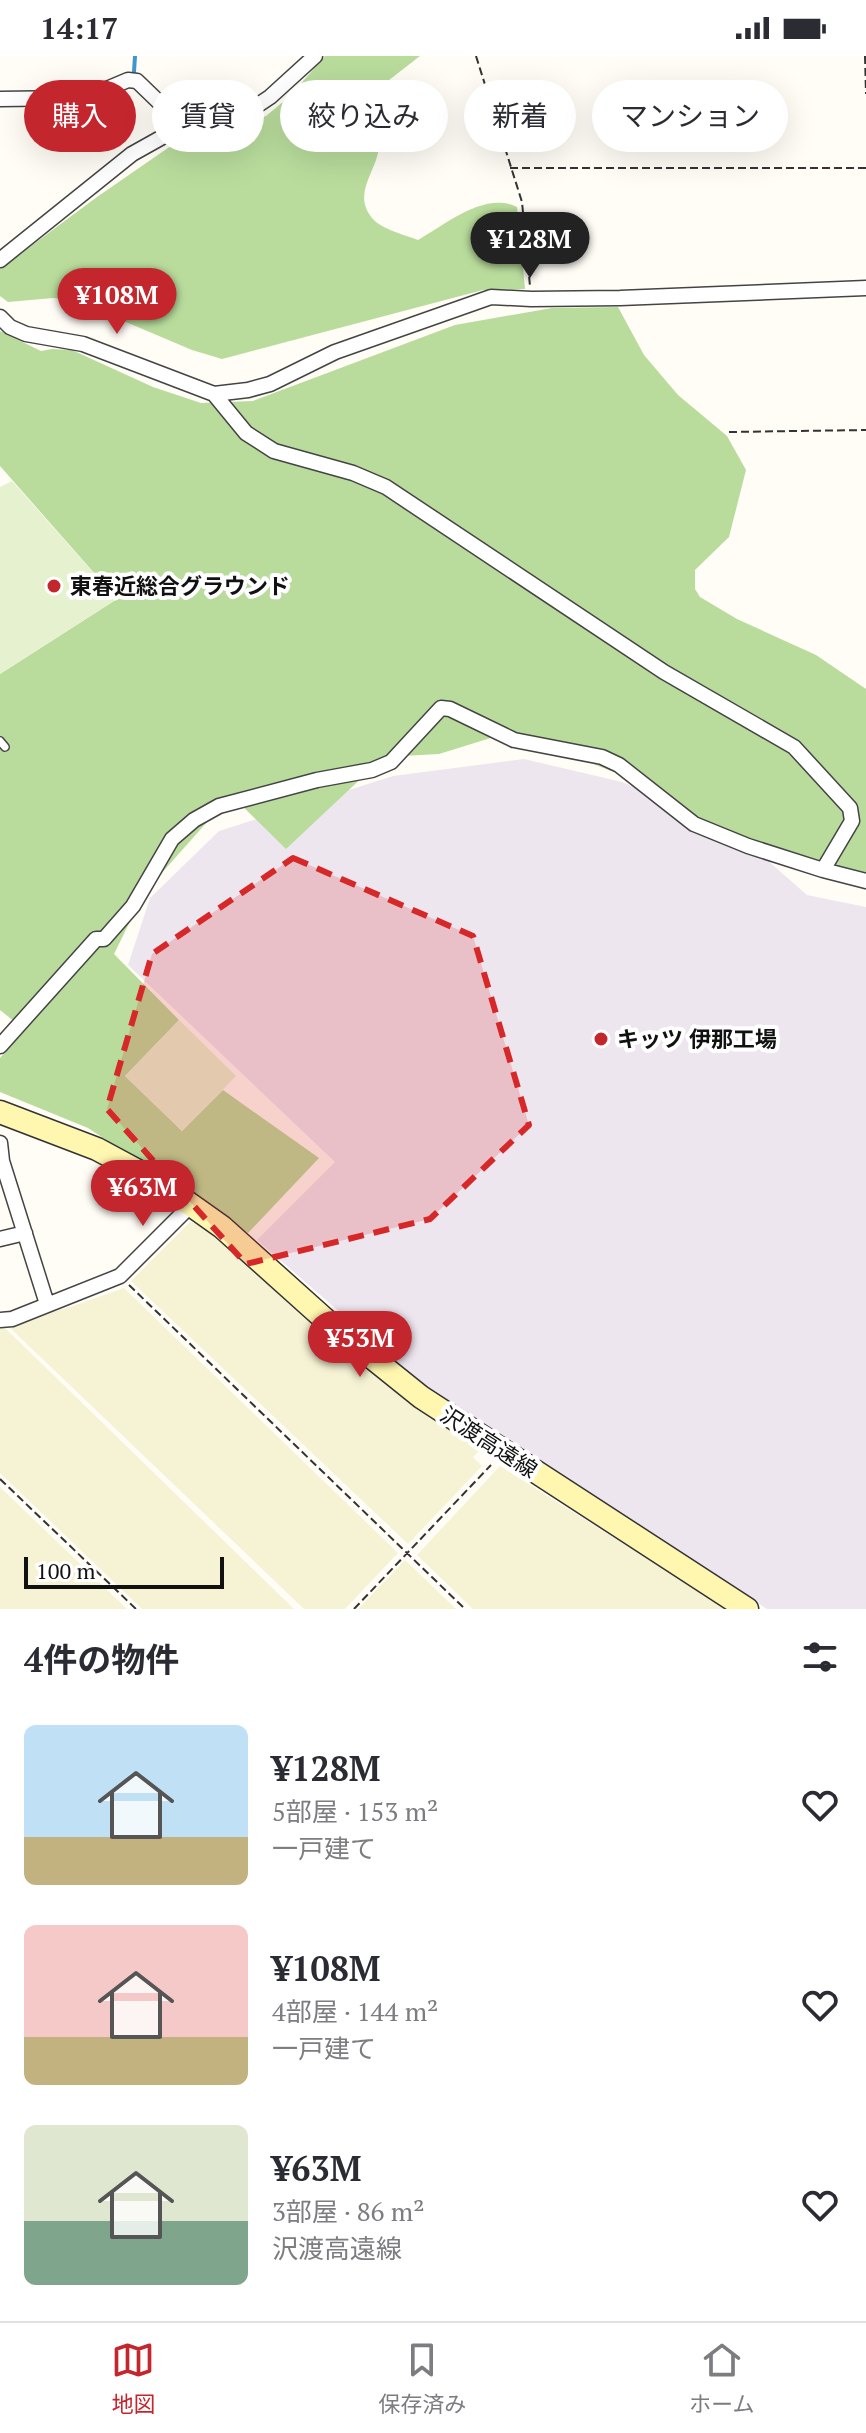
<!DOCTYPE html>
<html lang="ja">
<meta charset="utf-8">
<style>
:root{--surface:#fff;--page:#f2f2f3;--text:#2b2b33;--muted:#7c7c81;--line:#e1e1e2;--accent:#c4262e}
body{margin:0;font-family:"PT Serif","Noto Sans JP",serif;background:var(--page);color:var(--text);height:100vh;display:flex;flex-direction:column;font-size:30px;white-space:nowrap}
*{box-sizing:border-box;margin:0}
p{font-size:26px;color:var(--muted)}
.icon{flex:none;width:44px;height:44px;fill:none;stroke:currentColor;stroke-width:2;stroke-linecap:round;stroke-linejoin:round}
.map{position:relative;height:1553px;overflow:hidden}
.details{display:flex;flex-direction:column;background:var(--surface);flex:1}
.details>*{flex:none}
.top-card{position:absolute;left:24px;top:24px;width:818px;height:72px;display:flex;gap:16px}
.scale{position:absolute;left:24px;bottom:20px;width:200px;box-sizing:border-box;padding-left:8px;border:4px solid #111;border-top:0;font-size:22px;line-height:28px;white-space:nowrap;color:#111;-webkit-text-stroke:6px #fff;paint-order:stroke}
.price{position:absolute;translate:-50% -68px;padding:0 18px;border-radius:28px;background:var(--accent);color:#fff;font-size:26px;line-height:52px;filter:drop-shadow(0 2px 4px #0008)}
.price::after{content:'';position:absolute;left:50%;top:48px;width:24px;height:18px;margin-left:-12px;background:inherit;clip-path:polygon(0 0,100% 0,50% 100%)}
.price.on{background:#222;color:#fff}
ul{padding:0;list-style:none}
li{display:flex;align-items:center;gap:24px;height:200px;padding:0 24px}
li span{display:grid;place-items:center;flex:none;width:224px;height:160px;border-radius:12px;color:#555}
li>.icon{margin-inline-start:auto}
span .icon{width:96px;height:96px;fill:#fffc;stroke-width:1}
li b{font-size:34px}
h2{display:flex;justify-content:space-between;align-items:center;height:96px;padding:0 24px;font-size:34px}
.tag{padding:0 28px;border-radius:36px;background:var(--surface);box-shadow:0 8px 32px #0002;font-size:28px;line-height:72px}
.tag.on{background:var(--accent);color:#fff}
.status{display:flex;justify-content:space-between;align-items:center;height:56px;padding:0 40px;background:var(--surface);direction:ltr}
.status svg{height:22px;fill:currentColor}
.dock{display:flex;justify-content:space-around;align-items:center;height:112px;border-top:2px solid var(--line);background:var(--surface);font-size:22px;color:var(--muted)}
.dock a{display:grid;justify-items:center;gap:4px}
.dock .on{color:var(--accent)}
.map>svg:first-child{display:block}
.industrial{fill:#eee6ef}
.farmland{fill:#f6f3d4}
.forest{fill:#b9dc9c}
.pitch{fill:#e6f2cf}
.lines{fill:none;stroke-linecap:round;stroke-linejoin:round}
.stream{stroke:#3f96cf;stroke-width:4}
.service-casing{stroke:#444;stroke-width:10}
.minor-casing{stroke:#444;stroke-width:17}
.secondary-casing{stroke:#333;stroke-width:25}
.path{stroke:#333;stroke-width:2;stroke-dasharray:8 4;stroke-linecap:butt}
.service{stroke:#fff;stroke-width:7}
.minor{stroke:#fff;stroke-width:14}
.secondary{stroke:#fff6b0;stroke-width:22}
.marked{fill:#d62828;fill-opacity:0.2;stroke:#d62828;stroke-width:6;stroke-dasharray:16 10;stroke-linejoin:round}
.poi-dot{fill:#c4262e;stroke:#fff;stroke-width:3}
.labels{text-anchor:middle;stroke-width:8;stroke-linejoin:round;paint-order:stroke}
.poi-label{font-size:22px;font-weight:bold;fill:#111;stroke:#fff;text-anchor:start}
.street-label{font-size:22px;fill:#111;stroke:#fff}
</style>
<div class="status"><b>14:17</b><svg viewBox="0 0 49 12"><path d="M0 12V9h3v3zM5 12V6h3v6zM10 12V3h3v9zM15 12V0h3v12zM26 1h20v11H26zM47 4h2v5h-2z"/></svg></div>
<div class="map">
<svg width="866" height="1553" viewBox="0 0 866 1553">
<rect width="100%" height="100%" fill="#fffdf5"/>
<!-- industrial -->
<path class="industrial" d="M 524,703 L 622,726 L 733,774 L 807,839 L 866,851 L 866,1553 L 767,1553 L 427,1332 L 257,1184 L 335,1106 L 128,909 L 150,842 L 219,775 L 393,720 Z"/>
<!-- farmland -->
<path class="farmland" d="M 190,1166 L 205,1170 L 479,1395 L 473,1401 L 482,1410 L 408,1488 L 131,1225 Z
M 124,1232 L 398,1497 L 345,1553 L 304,1553 L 7,1269 L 73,1250 Z
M 0,1270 L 3,1270 L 294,1553 L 142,1553 L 0,1417 Z
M 500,1410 L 727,1553 L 473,1553 L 417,1499 Z
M 0,1431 L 127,1553 L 0,1553 Z
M 405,1504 L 456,1553 L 358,1553 Z"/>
<!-- forest -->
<path class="forest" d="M 325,0 L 420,0 L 375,35 C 380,54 382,73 379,92 C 376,116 352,138 372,162 C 381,173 405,179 418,184 C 445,169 484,135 517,151 L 525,233 L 483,234 L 222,303 L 192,294 L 74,244 L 53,242 L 8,246 L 0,240 L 0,213 L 97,141 L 178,85 L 224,76 L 266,60 L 290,40 Z
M 618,251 L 644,299 L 678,339 L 727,380 L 746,414 L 729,481 L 695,514 L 695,533 L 700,541 L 737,563 L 816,599 L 866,633 L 866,819 L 755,787 L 701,766 L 653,731 L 510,676 L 439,698 L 384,701 L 286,793 L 231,739 L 144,837 L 114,898 L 179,964 L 125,1020 L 182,1075 L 223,1034 L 319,1102 L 248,1177 L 88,1072 L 0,1036 L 0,1002 L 25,974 L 0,954 L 0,618 L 117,543 L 0,410 L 0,275 L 41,295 L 52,293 L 72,294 L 153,331 L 201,347 L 253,345 L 455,269 L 552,252 Z"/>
<!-- pitch -->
<path class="pitch" d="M 12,425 L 117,543 L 0,618 L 0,431 Z
M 179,964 L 236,1020 L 182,1075 L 125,1020 Z"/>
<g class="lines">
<!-- stream -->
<path class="stream" d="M 134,16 L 135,0
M 80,48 L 109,39"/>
<defs>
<path id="service" d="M 0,685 L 5,691"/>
<path id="minor" d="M 0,43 L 74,42 L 90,40 L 128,24 L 137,25 L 165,52 L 197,70
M 0,204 L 132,98 L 166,79 L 235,61 L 255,51 L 270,41 L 315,0
M 0,261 L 10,271 L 26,278 L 83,288 L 214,338 L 248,334 L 270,328 L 335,296 L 491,241 L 531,243 L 620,242 L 866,232
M 214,338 L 246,377 L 274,395 L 353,417 L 386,431 L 664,616 L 794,691 L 850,752 L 852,765 L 823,814
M 0,990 L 96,883 L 104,883 L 133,850 L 172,783 L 194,764 L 219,750 L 317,724 L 372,714 L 391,706 L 441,652 L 450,653 L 514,684 L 602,701 L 619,709 L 694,768 L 748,790 L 823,814 L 866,825
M 0,1087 L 2,1105 L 47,1248
M 0,1183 L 25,1177
M 0,1264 L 12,1263 L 120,1220 L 191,1149"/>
<path id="secondary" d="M 0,1056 L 97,1093 L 160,1127 L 222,1171 L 329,1267 L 421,1341 L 747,1553"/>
</defs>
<!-- service casing -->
<use href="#service" class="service-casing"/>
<!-- minor casing -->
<use href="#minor" class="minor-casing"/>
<!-- secondary casing -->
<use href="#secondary" class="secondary-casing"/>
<!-- path -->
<path class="path" d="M 476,0 L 522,146 L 530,230
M 865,0 L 866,38
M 510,112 L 866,112
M 729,376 L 866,374
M 129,1229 L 465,1553
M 0,1423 L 136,1553
M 354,1553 L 491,1409"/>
<!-- service -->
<use href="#service" class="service"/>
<!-- minor -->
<use href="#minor" class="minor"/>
<!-- secondary -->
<use href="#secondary" class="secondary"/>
</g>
<!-- marked area -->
<path class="marked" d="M 293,802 L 473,880 L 529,1069 L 430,1163 L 246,1208 L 107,1053 L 152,898 Z"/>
<!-- markers -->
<g class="poi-dot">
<circle cx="54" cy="530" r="8"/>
<circle cx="601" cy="983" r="8"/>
</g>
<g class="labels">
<!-- poi labels -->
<g class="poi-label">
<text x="70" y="538">東春近総合グラウンド</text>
<text x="617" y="991">キッツ 伊那工場</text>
</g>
<!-- street labels -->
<g class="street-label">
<text transform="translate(489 1386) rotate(33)" y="8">沢渡高遠線</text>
</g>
</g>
</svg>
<div class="scale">100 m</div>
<b class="price on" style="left:530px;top:224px">¥128M</b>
<b class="price" style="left:117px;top:280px">¥108M</b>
<b class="price" style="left:143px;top:1172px">¥63M</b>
<b class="price" style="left:360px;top:1323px">¥53M</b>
<div class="top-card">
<a class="tag on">購入</a>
<a class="tag">賃貸</a>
<a class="tag">絞り込み</a>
<a class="tag">新着</a>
<a class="tag">マンション</a>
</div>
</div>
<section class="details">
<h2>4件の物件<svg class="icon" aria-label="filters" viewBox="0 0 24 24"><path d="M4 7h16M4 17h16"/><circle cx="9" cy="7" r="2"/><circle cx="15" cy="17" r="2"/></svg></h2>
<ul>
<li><span style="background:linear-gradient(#bfe0f5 70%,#c2b280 0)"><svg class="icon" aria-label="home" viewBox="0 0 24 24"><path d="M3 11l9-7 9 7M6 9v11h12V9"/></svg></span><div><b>¥128M</b><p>5部屋 · 153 m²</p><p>一戸建て</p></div><svg class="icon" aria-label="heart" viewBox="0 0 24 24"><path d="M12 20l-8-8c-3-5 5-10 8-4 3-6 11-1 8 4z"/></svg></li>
<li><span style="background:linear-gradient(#f6c9c9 70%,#c2b280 0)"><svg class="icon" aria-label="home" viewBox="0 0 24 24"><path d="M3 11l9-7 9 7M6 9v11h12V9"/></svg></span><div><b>¥108M</b><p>4部屋 · 144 m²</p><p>一戸建て</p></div><svg class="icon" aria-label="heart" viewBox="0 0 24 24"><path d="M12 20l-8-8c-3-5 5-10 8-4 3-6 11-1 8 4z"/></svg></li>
<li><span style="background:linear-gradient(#dfe7d0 60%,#7fa58c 0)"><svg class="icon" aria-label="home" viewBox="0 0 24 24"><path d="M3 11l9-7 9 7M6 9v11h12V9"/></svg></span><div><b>¥63M</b><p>3部屋 · 86 m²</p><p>沢渡高遠線</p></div><svg class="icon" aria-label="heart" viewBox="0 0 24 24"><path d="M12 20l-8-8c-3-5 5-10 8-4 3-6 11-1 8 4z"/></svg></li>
</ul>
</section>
<nav class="dock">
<a class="on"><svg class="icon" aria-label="map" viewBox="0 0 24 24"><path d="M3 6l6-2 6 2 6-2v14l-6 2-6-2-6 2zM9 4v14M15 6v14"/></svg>地図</a>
<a><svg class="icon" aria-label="saved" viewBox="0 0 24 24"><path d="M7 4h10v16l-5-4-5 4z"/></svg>保存済み</a>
<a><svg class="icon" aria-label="home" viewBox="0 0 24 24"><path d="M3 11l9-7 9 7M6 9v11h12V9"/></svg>ホーム</a>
</nav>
